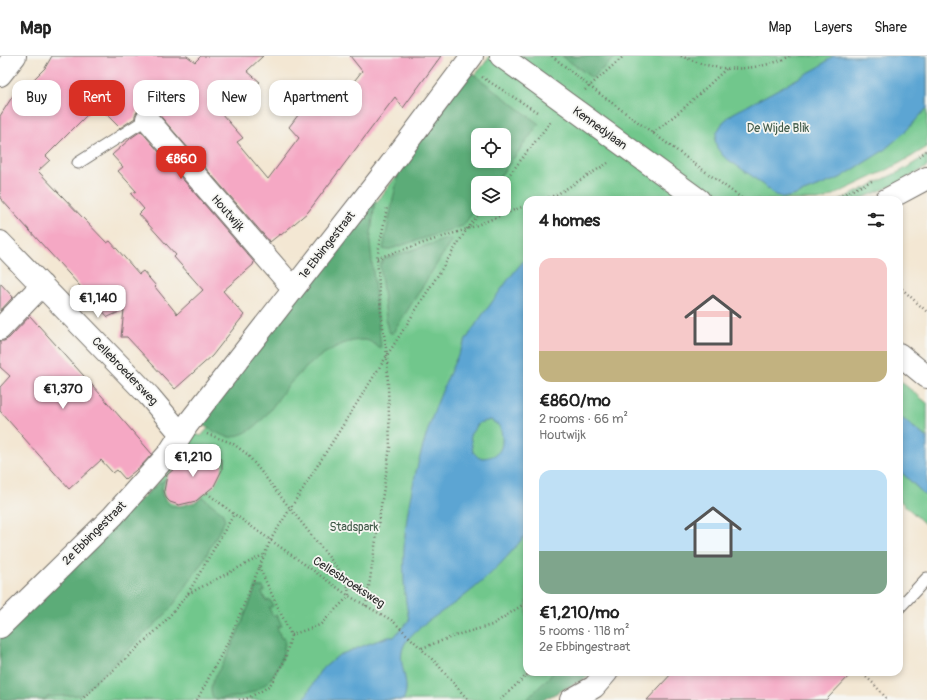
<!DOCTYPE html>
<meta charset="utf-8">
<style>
:root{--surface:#fff;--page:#f2f2f2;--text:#222;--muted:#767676;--line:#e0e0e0;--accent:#d93025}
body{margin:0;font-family:Pangolin,sans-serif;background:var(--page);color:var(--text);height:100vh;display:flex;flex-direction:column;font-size:15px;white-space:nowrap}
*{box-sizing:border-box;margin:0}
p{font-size:13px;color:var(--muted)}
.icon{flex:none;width:22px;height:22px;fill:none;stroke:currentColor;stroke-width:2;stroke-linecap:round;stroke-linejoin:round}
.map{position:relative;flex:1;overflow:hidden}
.panel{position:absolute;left:523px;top:140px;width:380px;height:480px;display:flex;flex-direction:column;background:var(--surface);border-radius:12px;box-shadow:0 2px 6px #0003}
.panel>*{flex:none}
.hud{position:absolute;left:12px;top:24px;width:380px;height:36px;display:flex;gap:8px}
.controls{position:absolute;left:471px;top:72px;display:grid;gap:8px}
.controls a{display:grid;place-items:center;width:40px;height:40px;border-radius:8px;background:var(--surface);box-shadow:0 2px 6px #0003;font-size:20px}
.price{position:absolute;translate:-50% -34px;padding:0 9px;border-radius:8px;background:#fff;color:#222;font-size:13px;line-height:26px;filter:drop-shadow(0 1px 2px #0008)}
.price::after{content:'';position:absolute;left:50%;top:24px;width:12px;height:9px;margin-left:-6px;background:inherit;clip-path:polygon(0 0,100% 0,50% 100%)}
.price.current{background:var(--accent);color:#fff}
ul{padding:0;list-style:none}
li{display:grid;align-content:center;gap:8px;height:212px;padding:0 16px}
li span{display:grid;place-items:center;height:124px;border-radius:12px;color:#555}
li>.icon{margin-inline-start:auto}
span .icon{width:72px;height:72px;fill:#fffc;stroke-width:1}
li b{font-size:17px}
h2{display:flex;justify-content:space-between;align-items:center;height:48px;padding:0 16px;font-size:17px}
.tag{padding:0 14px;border-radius:12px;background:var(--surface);box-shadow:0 2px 6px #0003;font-size:14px;line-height:36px}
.tag.current{background:var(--accent);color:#fff}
header{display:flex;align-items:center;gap:24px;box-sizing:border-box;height:56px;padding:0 20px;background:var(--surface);border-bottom:1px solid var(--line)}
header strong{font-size:19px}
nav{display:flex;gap:22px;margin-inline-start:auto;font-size:14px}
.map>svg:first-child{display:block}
.green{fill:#71c78c;stroke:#4e795c;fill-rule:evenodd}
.forest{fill:#5cac78;stroke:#446c52;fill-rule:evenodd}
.water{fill:#5ba5d3;stroke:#43687f;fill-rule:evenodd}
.building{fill:#f5a8c4}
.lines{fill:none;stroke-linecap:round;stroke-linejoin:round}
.lane-casing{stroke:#716d66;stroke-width:13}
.street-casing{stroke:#716d66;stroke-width:24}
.path{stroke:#716d66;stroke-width:2.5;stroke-dasharray:1 3;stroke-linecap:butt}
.lane{stroke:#fff;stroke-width:11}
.street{stroke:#fff;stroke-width:22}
.labels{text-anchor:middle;stroke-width:3.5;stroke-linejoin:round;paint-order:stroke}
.street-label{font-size:12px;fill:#2b2b2b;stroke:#f6f6f2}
.park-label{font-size:12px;fill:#405a48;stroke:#f6f6f2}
</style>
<header>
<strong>Map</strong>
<nav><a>Map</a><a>Layers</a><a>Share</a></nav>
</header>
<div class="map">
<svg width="927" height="644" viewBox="0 0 927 644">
<rect width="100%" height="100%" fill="#f6f6f2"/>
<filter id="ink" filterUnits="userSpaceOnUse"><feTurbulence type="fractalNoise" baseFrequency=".025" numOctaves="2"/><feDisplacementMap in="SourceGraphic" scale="8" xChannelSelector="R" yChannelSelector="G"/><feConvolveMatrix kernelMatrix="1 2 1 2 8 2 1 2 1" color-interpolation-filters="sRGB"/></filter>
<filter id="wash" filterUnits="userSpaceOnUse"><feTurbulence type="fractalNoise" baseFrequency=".012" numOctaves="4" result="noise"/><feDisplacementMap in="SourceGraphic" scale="16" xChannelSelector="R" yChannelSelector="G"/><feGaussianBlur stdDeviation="0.9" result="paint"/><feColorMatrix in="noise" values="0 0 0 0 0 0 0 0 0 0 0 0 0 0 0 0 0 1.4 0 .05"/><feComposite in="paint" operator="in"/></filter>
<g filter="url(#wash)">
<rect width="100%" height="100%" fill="#f3e7d3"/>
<!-- green -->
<path class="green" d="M 490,0 L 927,0 L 927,91 L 911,101 L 889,113 L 823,144 L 527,144 L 527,616 L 590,616 L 536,644 L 0,644 L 126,459 L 190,391 L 188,388 L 195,378 L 201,380 L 229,350 L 289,261 L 466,29 L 482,11 ZM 478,79 L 504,79 L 504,105 L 478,105 ZM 478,127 L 504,127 L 504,153 L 478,153 Z
M 927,99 L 927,111 L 896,128 L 858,144 L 840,144 L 903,114 Z
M 899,324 L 927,347 L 927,382 L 899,360 Z
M 899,414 L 927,441 L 927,470 L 899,444 Z"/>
<!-- forest -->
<path class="forest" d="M 562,0 L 617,0 L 592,22 Z
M 468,14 L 539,68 L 495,127 L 478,127 L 478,149 L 463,170 L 387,194 L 383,193 L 398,119 L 391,114 ZM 478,79 L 504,79 L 504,105 L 478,105 Z
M 378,122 L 370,186 L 381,292 C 376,290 370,284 364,284 C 335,283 301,313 284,335 C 271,352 260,373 239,379 C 236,380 232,382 230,381 C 222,381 209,372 202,369 L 273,264 Z
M 450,182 L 452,184 L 393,277 L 390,277 L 387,271 L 380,209 L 384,203 Z
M 166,422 C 158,435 160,440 171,450 L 185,450 L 191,445 L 194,448 L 202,441 L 222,456 L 225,464 L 203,505 L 179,541 L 168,556 L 81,639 L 47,641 L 45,644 L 0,644 L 0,579 L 131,451 Z
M 256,531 L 263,531 L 265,535 L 262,536 L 266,545 L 270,544 L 273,550 L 269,552 L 273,560 L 277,559 L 282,570 L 277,571 L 281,582 L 285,582 C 285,604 273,629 250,637 C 241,641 227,642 216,643 L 213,642 C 212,639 211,636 211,633 C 212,622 221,612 226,602 C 237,579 247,555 256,531 Z
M 554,616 L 594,616 L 592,619 L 543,644 L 526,644 Z"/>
<!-- water -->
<path class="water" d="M 833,0 L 927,0 L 927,52 L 906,75 L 883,95 L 859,110 L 840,122 L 796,139 L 784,142 L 775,139 L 752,120 L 724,101 L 717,92 L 715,84 L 717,76 L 723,66 L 732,58 L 819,11 Z
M 527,201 L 527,477 C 510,499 489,521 467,538 C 450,552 422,566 408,583 C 391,604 414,625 403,644 L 304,644 L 320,615 L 339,599 L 368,588 L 388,581 L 394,581 L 409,564 C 394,493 412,418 436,350 C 445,328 454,305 466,284 C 473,272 481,260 490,249 C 502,232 513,216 527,201 ZM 491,364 C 493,366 497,368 499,370 C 501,373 502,379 502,382 C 503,398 493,402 479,402 L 473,396 L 470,379 L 479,367 Z
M 899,360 L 927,382 L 927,441 L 899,414 Z"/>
<g id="blocks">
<!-- building -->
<path class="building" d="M 52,0 L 187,0 L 195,6 L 201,0 L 263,0 L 247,15 L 260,26 L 221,57 L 243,82 L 237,86 L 268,123 L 299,82 L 289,71 L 318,33 L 337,47 L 362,15 L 350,0 L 441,0 L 403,52 L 395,41 L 308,156 L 281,179 L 280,178 L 270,186 L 156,55 L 151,51 L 145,51 L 139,53 L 135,59 L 135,62 L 120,72 L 97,49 L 46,100 L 50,104 L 38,115 L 107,187 L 110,185 L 139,218 L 143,215 L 156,230 L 155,231 L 177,258 L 203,234 L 174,201 L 176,199 L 139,158 L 144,153 L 131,138 L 136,135 L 118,115 L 123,111 L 112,99 L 131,82 L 141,75 L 254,206 L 253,209 L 223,235 L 244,259 L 212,300 L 175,333 L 127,281 L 121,281 L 124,254 L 108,261 L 0,142 L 0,60 L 14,38 L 17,40 L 45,12 Z
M 0,227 L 13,241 L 0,255 Z
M 30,260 L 101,339 L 152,398 L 141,410 L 125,423 L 117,414 L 113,417 L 101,404 L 69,433 L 0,355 L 0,331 L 10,320 L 0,311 L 0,285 L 4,285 L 9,282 Z
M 207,394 L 217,398 L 222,405 L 222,414 L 214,430 L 196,445 L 179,449 L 170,446 L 166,442 L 164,435 L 167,419 L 190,399 Z
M 673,616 L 853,616 L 826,644 L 647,644 Z"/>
</g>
</g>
<g filter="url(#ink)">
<use href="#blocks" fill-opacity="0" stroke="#716d66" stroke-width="1"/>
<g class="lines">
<defs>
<path id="lane" d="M 78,107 L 147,63
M 899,552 L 927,522"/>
<path id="street" d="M 501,0 L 699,144
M 0,19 L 15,0
M 147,63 L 293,232
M 886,144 L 927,122
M 0,186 L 149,340 L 181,378
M 0,273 L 42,229
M 899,298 L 927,321
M 0,571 L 113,460 L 169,397 L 187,369 L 384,117 L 472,0
M 571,644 L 594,631 L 607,616"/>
</defs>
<!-- lane casing -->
<use href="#lane" class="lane-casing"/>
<!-- street casing -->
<use href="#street" class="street-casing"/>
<!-- path -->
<path class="path" d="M 552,0 L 589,30 L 744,144
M 681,0 C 691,4 701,8 711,10 C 733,16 770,11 790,0
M 482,21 L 537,56
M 585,34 L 624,0
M 653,77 L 684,52 L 727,12
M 919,100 L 927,95
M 503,127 L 552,64
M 541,144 L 556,139 L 608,107
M 831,144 L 874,124
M 377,202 L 467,173 L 527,149
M 899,230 L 927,256
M 207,378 L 232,387 L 247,398 L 347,524 L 349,539
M 207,437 L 234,458 L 349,540 L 393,565 L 438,609 L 468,644
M 188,538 L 263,499
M 366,550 L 390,391 L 387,299 L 381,256 L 377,202 L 387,152
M 291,579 L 320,569 L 349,540
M 422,592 L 460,578 L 492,569 L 527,546
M 860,616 L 873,627 L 888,644
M 81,644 L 162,569 L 187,539 L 234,458
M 197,644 L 230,582 L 271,483 L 467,173 L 483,153
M 239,644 L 246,643 L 263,634 L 270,629 L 285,604 L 291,579 L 259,511
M 500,644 L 530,616"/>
<!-- lane -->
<use href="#lane" class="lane"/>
<!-- street -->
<use href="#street" class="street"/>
</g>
</g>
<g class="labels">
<!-- street labels -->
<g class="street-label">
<text transform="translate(600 72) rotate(36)" y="4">Kennedylaan</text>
<text transform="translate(228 157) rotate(49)" y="4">Houtwijk</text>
<text transform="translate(327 189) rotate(-52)" y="4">1e Ebbingestraat</text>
<text transform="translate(125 315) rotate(46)" y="4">Cellebroedersweg</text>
<text transform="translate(94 477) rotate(-45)" y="4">2e Ebbingestraat</text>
<text transform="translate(349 526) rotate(33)" y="4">Cellesbroeksweg</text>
</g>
<!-- park labels -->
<g class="park-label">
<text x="778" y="76">De Wijde Blik</text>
<text x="354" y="475">Stadspark</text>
</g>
</g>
</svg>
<div class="controls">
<a><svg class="icon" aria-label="locate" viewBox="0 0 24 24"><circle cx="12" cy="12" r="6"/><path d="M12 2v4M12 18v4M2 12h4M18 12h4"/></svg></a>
<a><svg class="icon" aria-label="layers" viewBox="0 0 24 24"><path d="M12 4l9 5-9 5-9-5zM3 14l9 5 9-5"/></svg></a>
</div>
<b class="price current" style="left:181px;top:124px">€860</b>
<b class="price" style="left:98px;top:263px">€1,140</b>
<b class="price" style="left:63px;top:354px">€1,370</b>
<b class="price" style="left:193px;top:422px">€1,210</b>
<div class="hud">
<a class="tag">Buy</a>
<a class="tag current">Rent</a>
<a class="tag">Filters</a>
<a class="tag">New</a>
<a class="tag">Apartment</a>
</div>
<section class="panel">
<h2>4 homes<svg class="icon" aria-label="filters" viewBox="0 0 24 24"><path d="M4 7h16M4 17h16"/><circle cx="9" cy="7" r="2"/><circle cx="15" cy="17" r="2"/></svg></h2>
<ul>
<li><span style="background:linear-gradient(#f6c9c9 75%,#c2b280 0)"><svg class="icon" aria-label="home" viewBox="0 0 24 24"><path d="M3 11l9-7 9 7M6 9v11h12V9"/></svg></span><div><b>€860/mo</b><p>2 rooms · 66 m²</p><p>Houtwijk</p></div></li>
<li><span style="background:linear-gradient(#bfe0f5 65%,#7fa58c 0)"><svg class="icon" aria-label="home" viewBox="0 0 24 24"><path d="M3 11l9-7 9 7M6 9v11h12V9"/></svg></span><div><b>€1,210/mo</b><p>5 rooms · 118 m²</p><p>2e Ebbingestraat</p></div></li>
</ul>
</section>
</div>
